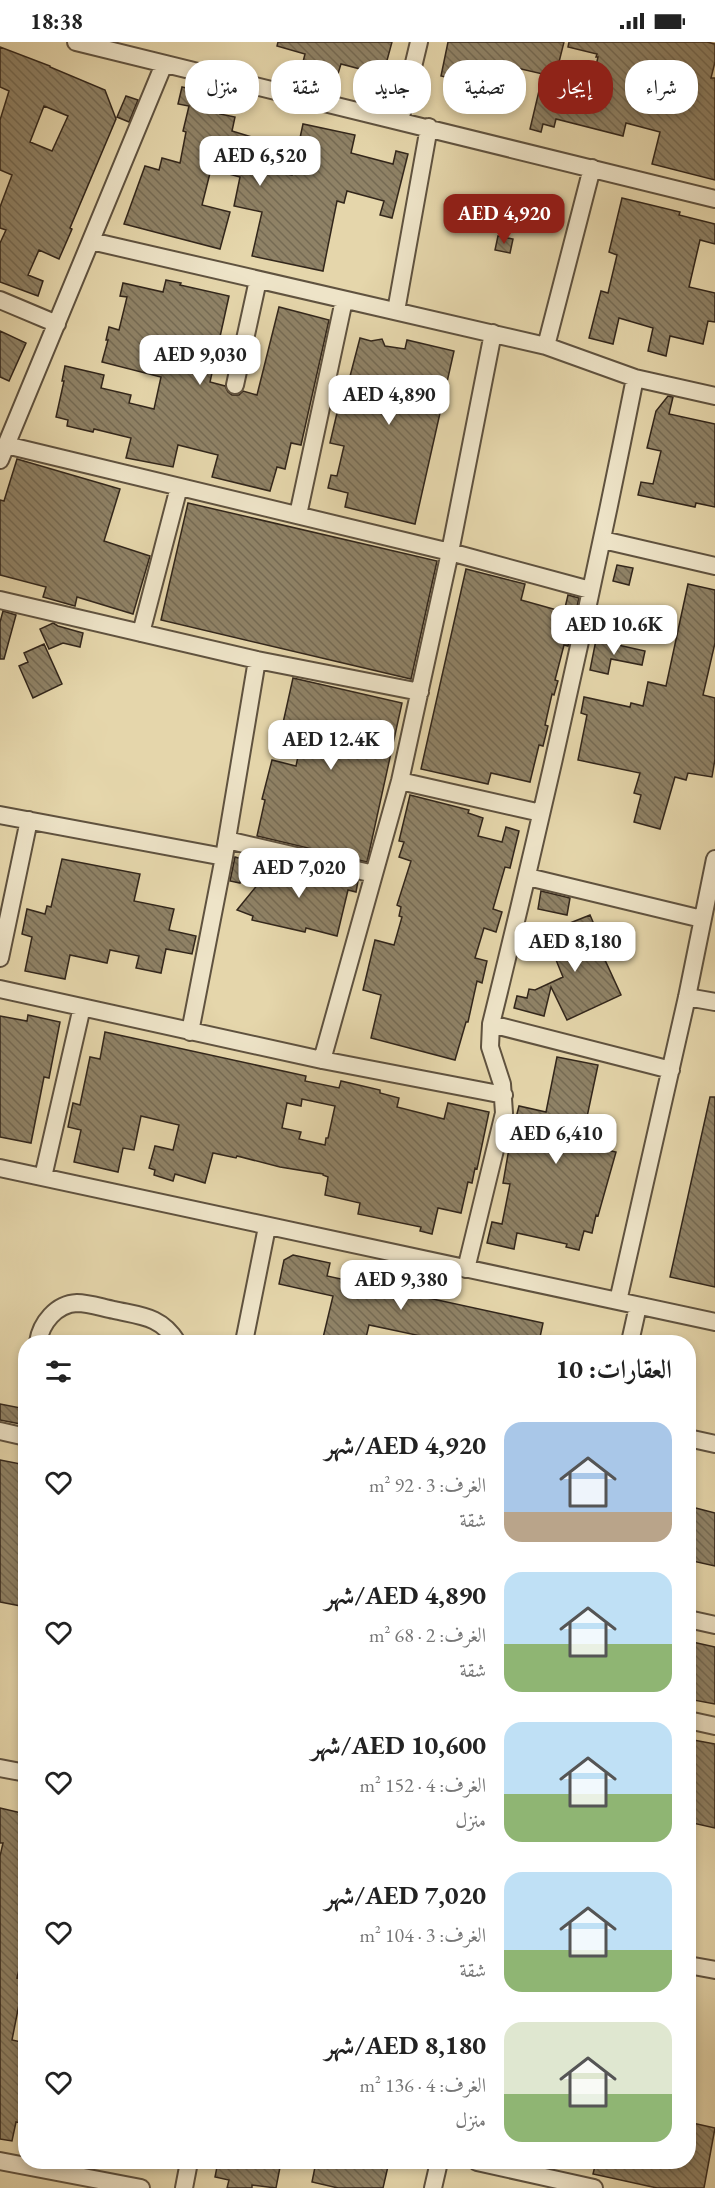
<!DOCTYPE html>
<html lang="ar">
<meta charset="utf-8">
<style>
:root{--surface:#fff;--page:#f6f6f6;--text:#222;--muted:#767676;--accent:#8f2418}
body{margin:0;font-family:"EB Garamond",Amiri,serif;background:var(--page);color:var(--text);direction:rtl;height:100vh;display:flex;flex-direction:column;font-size:22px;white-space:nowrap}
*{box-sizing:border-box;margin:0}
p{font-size:20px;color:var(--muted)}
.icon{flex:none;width:33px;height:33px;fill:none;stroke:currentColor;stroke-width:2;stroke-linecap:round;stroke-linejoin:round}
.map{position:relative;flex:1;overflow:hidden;direction:ltr}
.sheet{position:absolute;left:18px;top:1293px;width:678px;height:834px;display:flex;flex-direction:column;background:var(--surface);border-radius:24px;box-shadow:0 3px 9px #0003;direction:rtl}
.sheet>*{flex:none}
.guide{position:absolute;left:18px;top:18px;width:680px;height:54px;direction:rtl;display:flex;gap:12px}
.price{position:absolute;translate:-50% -51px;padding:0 14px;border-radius:12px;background:#fff;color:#222;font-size:20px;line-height:39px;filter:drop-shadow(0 2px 3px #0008)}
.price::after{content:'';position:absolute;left:50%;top:36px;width:18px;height:14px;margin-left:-9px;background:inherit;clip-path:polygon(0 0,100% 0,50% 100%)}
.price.selected{background:var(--accent);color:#fff}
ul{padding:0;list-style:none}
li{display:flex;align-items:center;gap:18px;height:150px;padding:0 24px}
li span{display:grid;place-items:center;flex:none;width:168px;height:120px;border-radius:18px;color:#555}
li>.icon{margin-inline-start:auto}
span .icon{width:72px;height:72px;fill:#fffc;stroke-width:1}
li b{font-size:26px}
h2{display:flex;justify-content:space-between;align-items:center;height:72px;padding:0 24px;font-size:26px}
.pill{padding:0 21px;border-radius:24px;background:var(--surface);box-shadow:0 3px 9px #0003;font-size:21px;line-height:54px}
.pill.selected{background:var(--accent);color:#fff}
.status{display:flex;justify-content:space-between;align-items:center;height:42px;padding:0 30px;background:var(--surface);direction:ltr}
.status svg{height:16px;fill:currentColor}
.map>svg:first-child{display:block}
.building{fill:url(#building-back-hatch);stroke:#32261b;stroke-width:1.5;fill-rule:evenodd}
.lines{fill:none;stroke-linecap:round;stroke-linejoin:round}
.minor-casing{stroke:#5f523f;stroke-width:20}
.minor{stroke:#eee4c8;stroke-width:16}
</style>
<div class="status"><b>18:38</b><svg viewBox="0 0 49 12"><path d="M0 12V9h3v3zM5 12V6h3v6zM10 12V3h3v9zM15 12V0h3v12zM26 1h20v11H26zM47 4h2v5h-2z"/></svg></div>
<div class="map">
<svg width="715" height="2146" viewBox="0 0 715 2146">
<defs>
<pattern id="building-back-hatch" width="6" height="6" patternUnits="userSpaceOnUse" patternTransform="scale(1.5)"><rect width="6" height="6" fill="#8f8266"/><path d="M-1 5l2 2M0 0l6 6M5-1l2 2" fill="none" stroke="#756a53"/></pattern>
</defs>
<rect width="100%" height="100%" fill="#e5d6ab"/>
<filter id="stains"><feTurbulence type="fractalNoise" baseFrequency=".00333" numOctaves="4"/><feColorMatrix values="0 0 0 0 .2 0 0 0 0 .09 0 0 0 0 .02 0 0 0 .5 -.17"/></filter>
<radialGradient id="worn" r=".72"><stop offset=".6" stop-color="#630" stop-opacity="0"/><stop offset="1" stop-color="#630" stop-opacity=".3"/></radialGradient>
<!-- building -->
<path class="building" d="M 278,0 L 392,0 L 383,33 L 341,22 L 337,35 L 315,28 L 314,31 L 301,28 L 305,12 L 277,4 Z
M 448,0 L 564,0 L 556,32 L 592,41 L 598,15 L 596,15 L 597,12 L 568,5 L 569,0 L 707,0 L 715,2 L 715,20 L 711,36 L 715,36 L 715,138 L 652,122 L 660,90 L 626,81 L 623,94 L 556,77 L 554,85 L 543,82 L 541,90 L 530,87 L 543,32 L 499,22 L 498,26 L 481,21 L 476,42 L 441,34 Z
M 0,5 L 50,24 L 50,25 L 105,48 L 116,77 L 70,186 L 72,187 L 59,217 L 39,208 L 28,233 L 43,239 L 38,254 L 0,240 L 0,201 L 6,188 L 0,186 L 0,165 L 12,133 L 0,128 L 0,78 L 9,49 L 0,45 ZM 44,64 L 68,74 L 52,109 L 30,100 Z
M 182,45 L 200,49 L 198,58 L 222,64 L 220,72 L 235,75 L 232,89 L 271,101 L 264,127 L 292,133 L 303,82 L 355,93 L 351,111 L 393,122 L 396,109 L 408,112 L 392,176 L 380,173 L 384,159 L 347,149 L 344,161 L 337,159 L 323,229 L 252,214 L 262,170 L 234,164 L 240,135 L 211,127 L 202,163 L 230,170 L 220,207 L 124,182 L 145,124 L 159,128 L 162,116 L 180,121 L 186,90 L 183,89 L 189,64 L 178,62 Z
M 126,54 L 138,58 L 129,80 L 117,75 Z
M 622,156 L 680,170 L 679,173 L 715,182 L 715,202 L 700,198 L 689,245 L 715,251 L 715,280 L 708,279 L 703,302 L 670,294 L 666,314 L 648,309 L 653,286 L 619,276 L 613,302 L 589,296 L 601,249 L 608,251 L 617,213 L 609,210 Z
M 498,194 L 513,197 L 510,211 L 495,208 Z
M 166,238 L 181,241 L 180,243 L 229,254 L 210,340 L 225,344 L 228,350 L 232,353 L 239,353 L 243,349 L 257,353 L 279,265 L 329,278 L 301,403 L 291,401 L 285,427 L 277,425 L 270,449 L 212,435 L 218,413 L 178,403 L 173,425 L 137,418 L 126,416 L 131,396 L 94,387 L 93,390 L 67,384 L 68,378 L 56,375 L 64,339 L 62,339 L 65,324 L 104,333 L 101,346 L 131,353 L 129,361 L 154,367 L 161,335 L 102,320 L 108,298 L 106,298 L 109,285 L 119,288 L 127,255 L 120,254 L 123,241 L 163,250 Z
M 0,289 L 26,301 L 9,339 L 0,335 Z
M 360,296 L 371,299 L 382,297 L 385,304 L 405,307 L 407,298 L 454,309 L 415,482 L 345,465 L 348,451 L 328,446 L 331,433 L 337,434 L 344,404 L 330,401 L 344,341 L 348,342 Z
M 668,354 L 673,355 L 669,372 L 715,382 L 715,465 L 696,461 L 695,465 L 638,453 L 641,440 L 653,442 L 661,409 L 647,406 L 656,369 Z
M 17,417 L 120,447 L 104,499 L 150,514 L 133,572 L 77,555 L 75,564 L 43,555 L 46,545 L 0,533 L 0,458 L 4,459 Z
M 188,461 L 437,519 L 411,637 L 161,578 Z
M 617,523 L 633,526 L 629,543 L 613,539 Z
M 466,527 L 525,542 L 521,558 L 564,570 L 568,553 L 579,556 L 568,604 L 564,603 L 555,638 L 558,639 L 554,653 L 552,652 L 545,683 L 548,684 L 543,704 L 539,703 L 530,740 L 491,731 L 488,742 L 421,727 Z
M 688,542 L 715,548 L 715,601 L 703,653 L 715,656 L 715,717 L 712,735 L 688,731 L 686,738 L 675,735 L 660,787 L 634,780 L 641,753 L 634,751 L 640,731 L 578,718 L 587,673 L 581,671 L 584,655 L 630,665 L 631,661 L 643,664 L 648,640 L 666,644 Z
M 3,569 L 16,573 L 4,617 L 0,617 L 0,580 Z
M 53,581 L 58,584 L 83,591 L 80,605 L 63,601 L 49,607 L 40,587 Z
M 596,598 L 645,609 L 642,623 L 611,617 L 608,632 L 590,628 Z
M 44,602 L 62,642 L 33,656 L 19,624 L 28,620 L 24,611 Z
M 293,636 L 402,661 L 367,820 L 257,794 L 265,758 L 262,757 L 272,718 L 296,724 L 304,686 L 283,681 Z
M 410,753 L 469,768 L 468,771 L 483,776 L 478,794 L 502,800 L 506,785 L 519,789 L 510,826 L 505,825 L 493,867 L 502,870 L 496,890 L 484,886 L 475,916 L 487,919 L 482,941 L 477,939 L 468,980 L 466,980 L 455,1018 L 371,996 L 381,953 L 363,948 L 375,898 L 394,903 L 402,875 L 399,874 L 401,865 L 397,863 L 411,819 L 399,815 L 404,800 L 399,799 Z
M 235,815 L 245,818 L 240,841 L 230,839 Z
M 62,817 L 140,832 L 134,859 L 174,867 L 169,888 L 196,894 L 192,912 L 166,907 L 161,931 L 136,926 L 139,914 L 110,908 L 107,921 L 70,913 L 65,937 L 25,929 L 32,895 L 22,892 L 27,867 L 45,872 L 47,864 L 51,865 Z
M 272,819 L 358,839 L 356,850 L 348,848 L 337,894 L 306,886 L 305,890 L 252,878 L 253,874 L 237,868 L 263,836 L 268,837 Z
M 541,849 L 570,856 L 567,873 L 538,867 Z
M 590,873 L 600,896 L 594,894 L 621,953 L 567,978 L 551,945 L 544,974 L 514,966 L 517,954 L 527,956 L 529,947 L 535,948 L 563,935 L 545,891 Z
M 28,973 L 60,980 L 49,1036 L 44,1035 L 31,1101 L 0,1095 L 0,974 L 27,979 Z
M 105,990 L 306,1034 L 305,1039 L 339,1046 L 341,1039 L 380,1048 L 380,1051 L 399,1056 L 397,1065 L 444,1077 L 448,1061 L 489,1070 L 477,1127 L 475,1126 L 472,1141 L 468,1140 L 461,1171 L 438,1166 L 432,1192 L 420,1189 L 421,1185 L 358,1172 L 360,1161 L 325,1153 L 328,1135 L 323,1133 L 323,1132 L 280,1125 L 237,1114 L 236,1116 L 213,1111 L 205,1141 L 175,1132 L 173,1139 L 154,1133 L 155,1128 L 149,1126 L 155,1104 L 173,1108 L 179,1083 L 141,1074 L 134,1108 L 123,1106 L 118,1130 L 74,1120 L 81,1088 L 68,1085 L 73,1061 L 80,1063 L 90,1015 L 100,1017 ZM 302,1057 L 335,1064 L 328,1096 L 326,1096 L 325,1103 L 299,1097 L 301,1090 L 282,1086 L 287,1061 L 301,1064 Z
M 557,1015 L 598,1023 L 584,1089 L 613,1095 L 611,1109 L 616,1110 L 598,1174 L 596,1173 L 592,1191 L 584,1189 L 579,1208 L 566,1205 L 567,1202 L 517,1191 L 514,1207 L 487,1201 L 492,1180 L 502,1182 L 510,1142 L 503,1141 L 511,1095 L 519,1064 L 546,1070 Z
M 710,1055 L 715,1055 L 715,1245 L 670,1235 Z
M 293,1213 L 330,1221 L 327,1234 L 543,1281 L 539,1300 L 420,1300 L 421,1294 L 369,1283 L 365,1300 L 322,1300 L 333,1254 L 279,1242 L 284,1218 Z
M 0,1362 L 26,1367 L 26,1383 L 0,1378 Z
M 0,1418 L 26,1423 L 26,1565 L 0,1560 Z
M 688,1464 L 715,1471 L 715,1524 L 688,1518 Z
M 688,1599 L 715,1605 L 715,1662 L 688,1657 Z
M 688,1697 L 715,1702 L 715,1786 L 688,1780 Z
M 0,1766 L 26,1772 L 26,1899 L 17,1936 L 24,1937 L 12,1998 L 26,2001 L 26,2082 L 16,2080 L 12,2099 L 0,2097 L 0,1814 L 3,1801 L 0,1801 Z
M 688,2080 L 715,2086 L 704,2146 L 657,2146 L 593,2132 L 596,2120 L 688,2120 Z
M 218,2120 L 281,2120 L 276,2146 L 252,2143 L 252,2146 L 227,2146 L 229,2138 L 215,2135 Z
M 316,2120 L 389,2120 L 383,2146 L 338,2146 L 312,2140 Z"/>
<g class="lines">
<defs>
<path id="minor" d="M 76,0 L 715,157
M 400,79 L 419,0
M 91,199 L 546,304 L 635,336 L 715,354
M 0,258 L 57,282
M 396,269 L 429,85
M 546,304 L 592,126
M 235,343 L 258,238
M 6,403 L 450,510 L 590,548
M 0,418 L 164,22
M 298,473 L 344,258
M 603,498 L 715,524
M 0,558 L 257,618 L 420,650
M 141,591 L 179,445
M 400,739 L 541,771
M 0,773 L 224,815
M 227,798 L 374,832
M 528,835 L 702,877
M 0,916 L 29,778
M 0,947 L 322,1018 L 504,1053
M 687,955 L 715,960
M 491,982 L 671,1028
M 190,990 L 224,815 L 257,618
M 322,1018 L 400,739 L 450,510 L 493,291
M 0,1126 L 715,1280
M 43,1135 L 82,965
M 466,1227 L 504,1071 L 502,1042 L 490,1005 L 491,982 C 544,768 592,552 635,336
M 618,1259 L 687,955 L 715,817
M 38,1300 C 41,1281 56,1262 77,1261 C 89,1261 103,1266 114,1268 C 141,1274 161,1274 177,1300
M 244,1300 L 267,1185
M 630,1300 L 638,1264
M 0,1389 L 26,1395
M 688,1396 L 715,1402
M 688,1577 L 715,1583
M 688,1678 L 715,1684
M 0,1726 L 26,1731
M 688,1923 L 715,1928
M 0,2119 L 141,2146
M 477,2120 L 594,2146
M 184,2146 L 189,2120
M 433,2146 L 439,2120"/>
</defs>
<!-- minor casing -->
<use href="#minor" class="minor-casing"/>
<!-- minor -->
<use href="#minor" class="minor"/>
</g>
<rect width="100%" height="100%" filter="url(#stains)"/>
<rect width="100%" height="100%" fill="url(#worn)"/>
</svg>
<b class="price" style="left:260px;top:145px">AED 6,520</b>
<b class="price selected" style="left:504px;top:203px">AED 4,920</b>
<b class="price" style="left:200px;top:344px">AED 9,030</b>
<b class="price" style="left:389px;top:384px">AED 4,890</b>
<b class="price" style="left:614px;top:614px">AED 10.6K</b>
<b class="price" style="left:331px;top:729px">AED 12.4K</b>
<b class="price" style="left:299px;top:857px">AED 7,020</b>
<b class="price" style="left:575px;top:931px">AED 8,180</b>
<b class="price" style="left:556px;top:1123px">AED 6,410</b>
<b class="price" style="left:401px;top:1269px">AED 9,380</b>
<div class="guide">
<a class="pill">شراء</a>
<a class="pill selected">إيجار</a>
<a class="pill">تصفية</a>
<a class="pill">جديد</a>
<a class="pill">شقة</a>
<a class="pill">منزل</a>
</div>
<section class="sheet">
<h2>العقارات: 10<svg class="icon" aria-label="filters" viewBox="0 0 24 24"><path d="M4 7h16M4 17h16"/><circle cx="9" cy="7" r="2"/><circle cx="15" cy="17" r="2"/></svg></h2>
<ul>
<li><span style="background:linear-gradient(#a9c7e8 75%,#b9a48a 0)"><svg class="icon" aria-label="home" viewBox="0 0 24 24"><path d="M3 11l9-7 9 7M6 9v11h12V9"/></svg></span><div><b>AED 4,920/شهر</b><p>الغرف: 3 · 92 m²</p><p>شقة</p></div><svg class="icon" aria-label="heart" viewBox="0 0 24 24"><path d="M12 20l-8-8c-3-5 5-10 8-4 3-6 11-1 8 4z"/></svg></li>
<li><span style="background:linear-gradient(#bfe0f5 60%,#8fb573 0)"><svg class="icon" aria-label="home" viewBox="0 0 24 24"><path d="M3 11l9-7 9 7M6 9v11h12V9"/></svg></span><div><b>AED 4,890/شهر</b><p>الغرف: 2 · 68 m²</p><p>شقة</p></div><svg class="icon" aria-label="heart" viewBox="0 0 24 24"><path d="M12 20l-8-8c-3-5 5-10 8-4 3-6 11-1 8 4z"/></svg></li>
<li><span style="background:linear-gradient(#bfe0f5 60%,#8fb573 0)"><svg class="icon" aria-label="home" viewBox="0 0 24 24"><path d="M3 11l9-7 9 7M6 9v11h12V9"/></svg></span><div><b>AED 10,600/شهر</b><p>الغرف: 4 · 152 m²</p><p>منزل</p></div><svg class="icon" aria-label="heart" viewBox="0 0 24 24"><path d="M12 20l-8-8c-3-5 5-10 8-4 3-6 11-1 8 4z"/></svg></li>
<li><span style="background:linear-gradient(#bfe0f5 65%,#8fb573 0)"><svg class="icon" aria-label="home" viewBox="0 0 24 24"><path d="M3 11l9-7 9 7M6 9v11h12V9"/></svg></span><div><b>AED 7,020/شهر</b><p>الغرف: 3 · 104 m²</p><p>شقة</p></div><svg class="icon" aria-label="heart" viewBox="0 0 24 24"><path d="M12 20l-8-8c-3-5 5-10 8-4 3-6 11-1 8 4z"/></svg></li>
<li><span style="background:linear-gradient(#dfe7d0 60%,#8fb573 0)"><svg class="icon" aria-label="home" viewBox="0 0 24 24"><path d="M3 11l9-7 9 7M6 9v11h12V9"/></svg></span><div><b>AED 8,180/شهر</b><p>الغرف: 4 · 136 m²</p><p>منزل</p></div><svg class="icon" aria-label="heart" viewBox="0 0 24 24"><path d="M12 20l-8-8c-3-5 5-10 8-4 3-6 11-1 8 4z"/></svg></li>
</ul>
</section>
</div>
